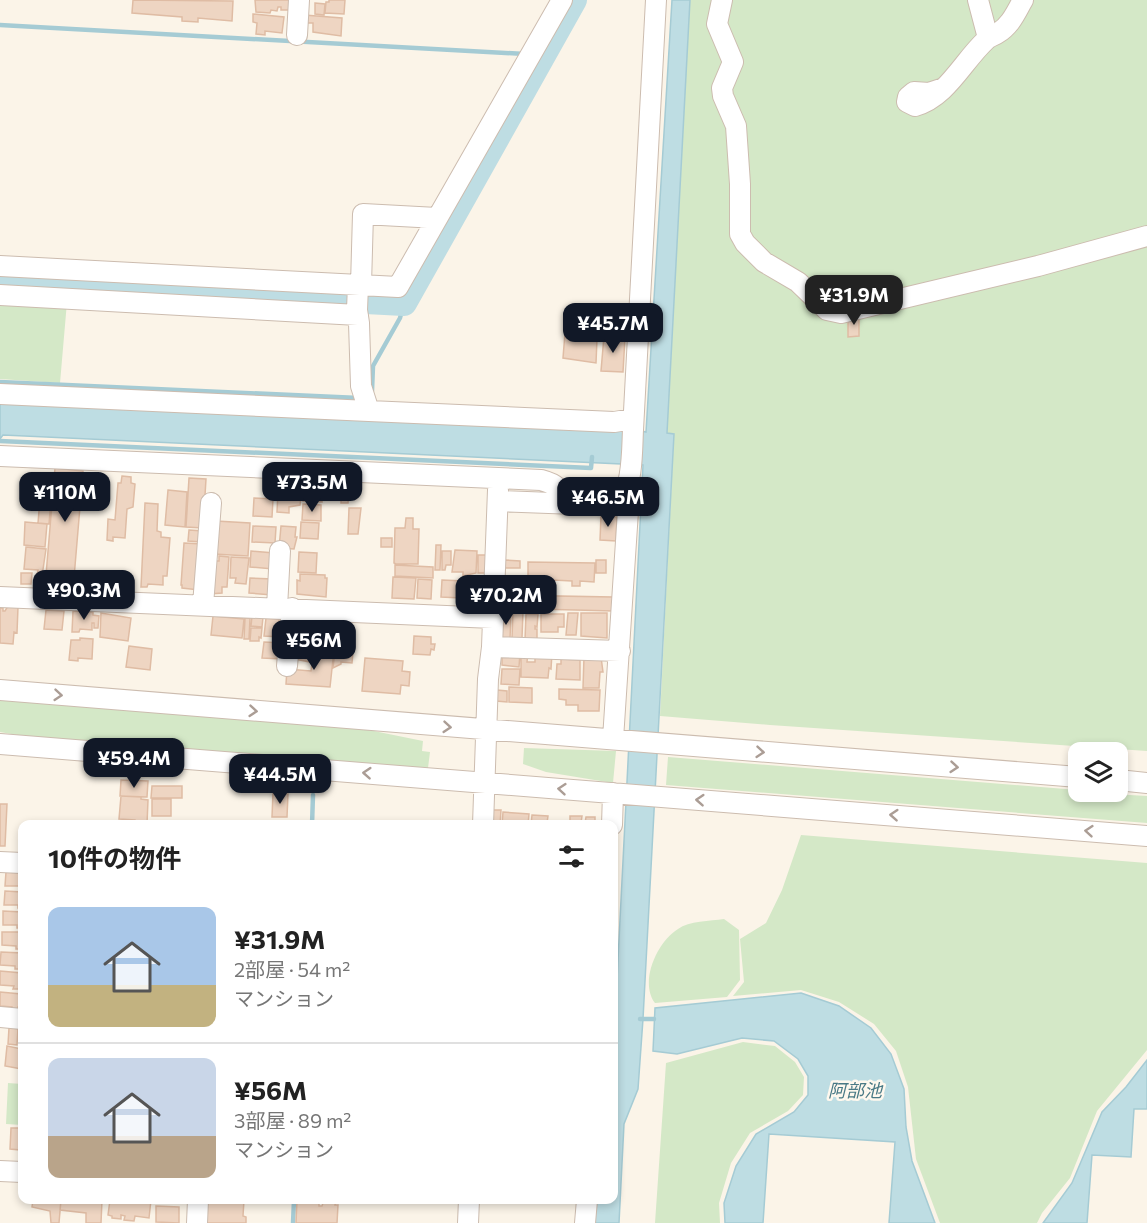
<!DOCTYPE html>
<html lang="ja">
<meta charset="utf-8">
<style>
:root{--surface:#fff;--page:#f6f6f6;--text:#222;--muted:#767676;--line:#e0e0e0;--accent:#111827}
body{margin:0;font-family:Commissioner,"Noto Sans JP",sans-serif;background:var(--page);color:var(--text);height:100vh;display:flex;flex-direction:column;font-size:22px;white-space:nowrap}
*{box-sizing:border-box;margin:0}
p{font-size:20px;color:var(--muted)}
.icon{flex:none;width:33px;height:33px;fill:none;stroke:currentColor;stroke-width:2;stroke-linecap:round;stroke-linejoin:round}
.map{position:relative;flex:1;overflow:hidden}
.details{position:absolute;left:18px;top:820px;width:600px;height:384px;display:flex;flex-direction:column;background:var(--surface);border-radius:12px;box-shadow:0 3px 9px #0003}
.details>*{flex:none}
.buttons{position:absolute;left:1068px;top:742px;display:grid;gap:12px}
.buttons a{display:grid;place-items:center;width:60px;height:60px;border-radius:12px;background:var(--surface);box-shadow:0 3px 9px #0003;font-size:30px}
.price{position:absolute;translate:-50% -51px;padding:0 14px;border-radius:12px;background:var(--accent);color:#fff;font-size:20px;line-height:39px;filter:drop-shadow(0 2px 3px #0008)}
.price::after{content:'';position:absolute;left:50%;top:36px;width:18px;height:14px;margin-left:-9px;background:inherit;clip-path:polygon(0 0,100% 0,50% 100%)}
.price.active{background:#222;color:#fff}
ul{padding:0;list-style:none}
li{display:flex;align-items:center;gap:18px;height:150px;padding:0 30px}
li+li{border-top:2px solid var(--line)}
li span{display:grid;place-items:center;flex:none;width:168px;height:120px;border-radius:12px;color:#555}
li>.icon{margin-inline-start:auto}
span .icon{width:72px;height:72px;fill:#fffc;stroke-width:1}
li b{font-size:26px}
h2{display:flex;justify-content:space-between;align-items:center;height:72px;padding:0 30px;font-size:26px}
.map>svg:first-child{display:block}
.green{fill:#d4e8c7}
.water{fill:#bedde3;stroke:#a5cbd4;stroke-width:1.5}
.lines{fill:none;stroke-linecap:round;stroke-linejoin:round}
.stream{stroke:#a5cbd4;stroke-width:4.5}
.river{stroke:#bedde3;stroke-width:26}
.building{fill:#eed5c2;stroke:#dfbca4;stroke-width:1.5}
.minor-casing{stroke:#ccbcaf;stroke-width:22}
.minor{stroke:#fff;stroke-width:20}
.oneway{stroke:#ab9d95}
.labels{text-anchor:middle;stroke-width:5;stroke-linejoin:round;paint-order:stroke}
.water-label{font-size:18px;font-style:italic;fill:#497985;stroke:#fef8ee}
</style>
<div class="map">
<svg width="1147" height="1223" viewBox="0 0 1147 1223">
<rect width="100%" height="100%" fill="#fbf4e8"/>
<!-- green -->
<path class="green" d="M 690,0 L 1147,0 L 1147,751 L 770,725 L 660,716 L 674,434 L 667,433 Z
M 0,299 L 67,302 L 60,383 L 0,379 Z
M 0,698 L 364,729 L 423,741 L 422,751 L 430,752 L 428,768 L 28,737 L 0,732 Z
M 524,748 L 616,751 L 613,783 L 546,772 L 523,764 Z
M 668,757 L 1078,790 L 1078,792 L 1147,796 L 1147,823 L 666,785 Z
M 801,835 L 1147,863 L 1147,1050 L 1097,1111 L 1070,1178 L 1042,1213 L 1037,1223 L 940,1223 L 916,1159 L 908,1087 L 896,1051 L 874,1024 L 839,1002 L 801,990 L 733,996 L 744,982 L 740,939 L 766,923 L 782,890 Z
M 724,919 L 739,930 L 740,980 L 727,997 L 655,1003 C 639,982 657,942 678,929 C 689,921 710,921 724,919 Z
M 743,1042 L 775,1046 L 795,1062 L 804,1077 L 803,1095 L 788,1111 L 750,1133 L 731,1163 L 719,1203 L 720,1223 L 655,1223 L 666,1063 Z
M 8,1083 L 22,1084 L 22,1125 L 6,1124 Z"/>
<!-- water -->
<path class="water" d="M 672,0 L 690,0 L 667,433 L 674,434 L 643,1019 L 638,1089 L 624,1124 L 619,1223 L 595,1223 L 596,1200 L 614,1200 L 614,1039 L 643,465 L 3,435 L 0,439 L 0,400 L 628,428 L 646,432 Z
M 801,993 L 839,1006 L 871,1028 L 891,1054 L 904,1089 L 906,1127 L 912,1161 L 935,1223 L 889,1223 L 895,1142 L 769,1134 L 763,1223 L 725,1223 L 724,1203 L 736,1166 L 756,1134 L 794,1112 L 808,1095 L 808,1076 L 798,1059 L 774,1041 L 742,1038 L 677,1054 L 653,1051 L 655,1008 Z
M 1147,1060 L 1147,1109 L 1134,1109 L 1131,1157 L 1092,1155 L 1087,1223 L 1043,1223 L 1072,1183 L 1102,1112 L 1126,1087 Z"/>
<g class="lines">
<!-- stream -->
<path class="stream" d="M 0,25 L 525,54
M 0,382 L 359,398
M 370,394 L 372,391 L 373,366 L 400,318 L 404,303
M 0,441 L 591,468 L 592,457
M 312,825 L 313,795
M 640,1019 L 654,1019
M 293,1223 L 294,1200"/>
<!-- river -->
<path class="river" d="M 0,282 L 404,303 L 574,0"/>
</g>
<!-- building -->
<path class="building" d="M 133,0 L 233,1 L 232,21 L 198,18 L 198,22 L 182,21 L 182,17 L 132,13 Z
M 255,0 L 293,0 L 292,10 L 281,10 L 281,7 L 278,7 L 277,11 L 271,10 L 270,13 L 256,12 Z
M 329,0 L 345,0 L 344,14 L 325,13 L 326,2 L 329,2 Z
M 315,3 L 325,4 L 324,15 L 315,14 Z
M 253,14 L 284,17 L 282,33 L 265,31 L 265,35 L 256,34 L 257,23 L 253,22 Z
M 304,15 L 342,18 L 341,36 L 313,32 L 313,23 L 304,23 Z
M 859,315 L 859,336 L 848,337 L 848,316 Z
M 565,333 L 578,334 L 578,338 L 597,339 L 596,363 L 563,358 Z
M 604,336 L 625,337 L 623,372 L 601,371 Z
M 55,468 L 83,471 L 74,578 L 46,575 Z
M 122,476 L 131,477 L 131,483 L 135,484 L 133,507 L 127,509 L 125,538 L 113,537 L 113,541 L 107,540 L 108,519 L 115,520 L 118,483 L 121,483 Z
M 189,478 L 206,479 L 203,528 L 186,527 Z
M 341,483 L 349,484 L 348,503 L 341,503 Z
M 304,485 L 323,486 L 324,497 L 322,497 L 322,502 L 303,501 Z
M 280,488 L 284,488 L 284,491 L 297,492 L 297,496 L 301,497 L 300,505 L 289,507 L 289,513 L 277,512 L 278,491 L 280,491 Z
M 168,490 L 187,492 L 185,527 L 165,525 Z
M 254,498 L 273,499 L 272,517 L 253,516 Z
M 40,499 L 51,500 L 49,524 L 38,523 Z
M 145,503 L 158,504 L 157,531 L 161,532 L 161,537 L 170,538 L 167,576 L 163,576 L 163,585 L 148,584 L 147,587 L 141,587 Z
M 303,504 L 321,505 L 321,521 L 302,520 Z
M 349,508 L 361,508 L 358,534 L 348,534 Z
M 601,516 L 617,517 L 616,541 L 600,540 Z
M 406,518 L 413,518 L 413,529 L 419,529 L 418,564 L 396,564 L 394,563 L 395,528 L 405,528 Z
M 216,521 L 250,523 L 248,556 L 214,554 Z
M 25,522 L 47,524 L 45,547 L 24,545 Z
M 301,522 L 319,523 L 318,539 L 300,538 Z
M 253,526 L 276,527 L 275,543 L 252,542 Z
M 281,526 L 296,527 L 295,537 L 297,537 L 294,549 L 279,548 Z
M 189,530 L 203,531 L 202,542 L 188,541 Z
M 381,538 L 392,538 L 392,547 L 381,547 Z
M 184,543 L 202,544 L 199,590 L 182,588 L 182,585 L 181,585 Z
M 436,545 L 441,545 L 440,570 L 435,570 Z
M 26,547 L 46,549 L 42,576 L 37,575 L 38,570 L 24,569 Z
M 455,550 L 477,551 L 476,573 L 463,576 L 463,572 L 452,572 Z
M 251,551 L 274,553 L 273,569 L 250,567 Z
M 442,551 L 451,551 L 451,565 L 446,565 L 445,570 L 442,570 Z
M 299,552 L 317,553 L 316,573 L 298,572 Z
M 478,555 L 489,555 L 489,573 L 478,573 Z
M 219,556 L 229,557 L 227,587 L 222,587 L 222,593 L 209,594 L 212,561 L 219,561 Z
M 231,557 L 249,558 L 246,584 L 235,583 L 236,578 L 230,578 Z
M 505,560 L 520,561 L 520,568 L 505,568 Z
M 596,560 L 606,560 L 606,573 L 596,573 Z
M 528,562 L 595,563 L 594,582 L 580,581 L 580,586 L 572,586 L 572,581 L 553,580 L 553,585 L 542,585 L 542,579 L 528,579 Z
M 395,565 L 433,567 L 433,578 L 395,576 Z
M 21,573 L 32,573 L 31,584 L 21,584 Z
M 300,574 L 325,575 L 325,578 L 327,578 L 326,597 L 297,594 L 297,580 L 300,581 Z
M 393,577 L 416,578 L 414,599 L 392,598 Z
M 250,578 L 273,579 L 272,595 L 249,593 Z
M 418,579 L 432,580 L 431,599 L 417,598 Z
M 442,580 L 464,581 L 461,598 L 441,597 Z
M 467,582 L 481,583 L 480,586 L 488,586 L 488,600 L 476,600 L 476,606 L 466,605 Z
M 501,595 L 613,597 L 613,611 L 501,608 Z
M 8,606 L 18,607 L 17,633 L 14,632 L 13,644 L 0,643 L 0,608 L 3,608 L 3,611 L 5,611 Z
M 46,610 L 64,611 L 62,630 L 44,629 Z
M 73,611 L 93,612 L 93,615 L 99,616 L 98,628 L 94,628 L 94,623 L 92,623 L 92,630 L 80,629 L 79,632 L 72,632 Z
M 513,611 L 523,611 L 522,638 L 512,638 Z
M 101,613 L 131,618 L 128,641 L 100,637 Z
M 502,613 L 511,613 L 510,639 L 501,639 Z
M 568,613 L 578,613 L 576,635 L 566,635 Z
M 581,613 L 607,613 L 607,638 L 581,636 Z
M 526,614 L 538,614 L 537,627 L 535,626 L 535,629 L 537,629 L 537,640 L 525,640 Z
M 541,614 L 564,614 L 564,627 L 558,627 L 558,632 L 541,632 Z
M 213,616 L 244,619 L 242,638 L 211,635 Z
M 252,616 L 263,617 L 262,627 L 251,626 Z
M 245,618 L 250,618 L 249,639 L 244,639 Z
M 266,618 L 279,619 L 279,623 L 282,624 L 281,637 L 264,636 Z
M 296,620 L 313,621 L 312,638 L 295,637 Z
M 319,623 L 339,624 L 338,640 L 318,639 Z
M 251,628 L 262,628 L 261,638 L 259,637 L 259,641 L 250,641 Z
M 414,636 L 431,637 L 431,644 L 435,644 L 434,650 L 431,649 L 430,655 L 413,654 Z
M 80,638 L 93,639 L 92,659 L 78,658 L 78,661 L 69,660 L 71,640 L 80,640 Z
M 264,642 L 283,643 L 282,659 L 262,658 Z
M 295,644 L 311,646 L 310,662 L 294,659 Z
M 129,646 L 152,649 L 150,670 L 126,667 Z
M 314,648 L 334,650 L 330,687 L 286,684 L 287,669 L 311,671 Z
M 335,650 L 353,652 L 352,663 L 341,662 L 341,664 L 333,668 Z
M 502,652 L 520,653 L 519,667 L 502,665 Z
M 521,652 L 528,653 L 527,662 L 535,662 L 535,652 L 552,653 L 551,669 L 549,668 L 548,678 L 521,677 Z
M 584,657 L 601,657 L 603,672 L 600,672 L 599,688 L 583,688 Z
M 365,658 L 403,661 L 402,671 L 410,672 L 409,686 L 401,685 L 400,694 L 362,691 Z
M 561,659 L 580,660 L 580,680 L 556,679 L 557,664 L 561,664 Z
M 502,669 L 520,669 L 519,685 L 501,684 Z
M 509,687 L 532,688 L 532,703 L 509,702 Z
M 559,689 L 600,690 L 599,711 L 578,711 L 578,705 L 566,705 L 566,700 L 559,699 Z
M 497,690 L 507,691 L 507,702 L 496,701 Z
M 121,780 L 148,781 L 147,797 L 120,796 Z
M 152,786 L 182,786 L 182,798 L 151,798 Z
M 273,793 L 288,794 L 287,817 L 272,817 Z
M 121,796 L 141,797 L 141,799 L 148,800 L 147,824 L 135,823 L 135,820 L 119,819 Z
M 152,799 L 171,799 L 171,816 L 152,816 Z
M 0,804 L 7,804 L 5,846 L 0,846 Z
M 492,810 L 501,810 L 500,825 L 491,825 Z
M 503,812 L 529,814 L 528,825 L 502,825 Z
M 532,815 L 548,816 L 547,823 L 553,823 L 553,825 L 531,825 Z
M 570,816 L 582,816 L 581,823 L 585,823 L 586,817 L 595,817 L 595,825 L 570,825 Z
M 6,872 L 22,873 L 22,889 L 19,889 L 19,886 L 5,886 Z
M 5,891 L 22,892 L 22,908 L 18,908 L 18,905 L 4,905 Z
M 3,911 L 22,912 L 22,928 L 17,928 L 17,925 L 3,925 Z
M 2,932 L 22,932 L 21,949 L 16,949 L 16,946 L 2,945 Z
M 1,952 L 22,953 L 22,967 L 20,966 L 20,969 L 15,969 L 15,966 L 0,965 Z
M 0,971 L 22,973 L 21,986 L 19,986 L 19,989 L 13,989 L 14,986 L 0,985 Z
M 0,992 L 21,994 L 20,1007 L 18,1007 L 18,1010 L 12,1009 L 12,1007 L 0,1006 Z
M 9,1028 L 18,1028 L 17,1045 L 8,1044 Z
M 7,1046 L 22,1049 L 22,1069 L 5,1066 Z
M 11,1128 L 22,1128 L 22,1153 L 20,1153 L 20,1150 L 10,1149 Z
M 33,1200 L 61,1200 L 59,1223 L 51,1223 L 50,1211 L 32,1207 Z
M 61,1200 L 102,1200 L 101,1223 L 86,1223 L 86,1213 L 60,1210 Z
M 110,1200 L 151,1200 L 149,1218 L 135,1216 L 134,1221 L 124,1220 L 125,1216 L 121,1215 L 121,1219 L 112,1218 L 112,1216 L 108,1215 Z
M 206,1200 L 244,1200 L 243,1216 L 246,1217 L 246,1223 L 205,1223 Z
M 297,1200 L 319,1200 L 319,1206 L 322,1206 L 323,1203 L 328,1203 L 328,1200 L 336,1200 L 335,1205 L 338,1205 L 337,1223 L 296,1223 Z
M 156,1206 L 179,1207 L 179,1223 L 156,1222 Z"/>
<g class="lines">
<defs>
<path id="minor" d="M 722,0 L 717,24 L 733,62 L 722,88 L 723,96 L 736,126 L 740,184 L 740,234 L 745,243 L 764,262 L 798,282 L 827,310 L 841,313 L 1038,266 L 1147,236
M 978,0 L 988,38
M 297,35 L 299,0
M 944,88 L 929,93 L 914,92 L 908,97 L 907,102 L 915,106 C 947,97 963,61 986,40 C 990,36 994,36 998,33 C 1011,25 1016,12 1023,0
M 0,266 L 398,287 L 562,0
M 358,285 L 357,310 L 359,323 L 361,386 L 369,411 L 614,422 L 633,419
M 361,285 L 363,214 L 437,218
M 0,295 L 358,315
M 0,394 L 369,411
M 0,456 L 541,480 C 556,484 561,488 565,503
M 498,501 L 603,505 C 609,503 617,502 621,497 C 633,485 632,447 633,430 L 656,0
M 0,597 L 493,618
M 203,605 L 211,503
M 277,608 L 280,551
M 492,647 L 620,651
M 287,666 L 292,608
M 0,690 L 1078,777
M 613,739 L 628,511 L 621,497
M 0,744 L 1147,836
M 1118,780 L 1147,783
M 483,825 L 488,679 L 492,647 L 498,490
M 612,825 L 613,793
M 0,862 L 22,863
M 0,1017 L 22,1019
M 0,1171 L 22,1172
M 197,1223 L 198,1200
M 468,1223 L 469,1200
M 585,1223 L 587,1200"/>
</defs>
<!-- minor casing -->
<use href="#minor" class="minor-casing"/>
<!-- minor -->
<use href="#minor" class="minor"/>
</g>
<!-- one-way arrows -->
<defs><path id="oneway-chevron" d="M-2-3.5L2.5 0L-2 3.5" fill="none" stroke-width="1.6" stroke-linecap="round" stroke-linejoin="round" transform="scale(1.5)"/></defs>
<g class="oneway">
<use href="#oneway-chevron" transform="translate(58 695) rotate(5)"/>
<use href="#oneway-chevron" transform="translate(253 711) rotate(5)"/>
<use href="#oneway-chevron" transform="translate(447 727) rotate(5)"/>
<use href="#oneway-chevron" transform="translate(760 752) rotate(5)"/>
<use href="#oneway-chevron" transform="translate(954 767) rotate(5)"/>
<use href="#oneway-chevron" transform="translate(367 773) rotate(-176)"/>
<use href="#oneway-chevron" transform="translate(562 789) rotate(-175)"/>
<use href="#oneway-chevron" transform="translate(700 800) rotate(-176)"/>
<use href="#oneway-chevron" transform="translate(894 815) rotate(-176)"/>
<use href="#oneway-chevron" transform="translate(1089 831) rotate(-175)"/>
</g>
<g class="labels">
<!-- water labels -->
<g class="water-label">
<text x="855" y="1097">阿部池</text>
</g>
</g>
</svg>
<div class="buttons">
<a><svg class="icon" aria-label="layers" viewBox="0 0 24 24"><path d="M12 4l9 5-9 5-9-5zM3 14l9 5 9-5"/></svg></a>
</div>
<b class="price active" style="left:854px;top:326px">¥31.9M</b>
<b class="price" style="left:613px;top:354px">¥45.7M</b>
<b class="price" style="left:312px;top:513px">¥73.5M</b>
<b class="price" style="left:65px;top:523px">¥110M</b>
<b class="price" style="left:608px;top:528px">¥46.5M</b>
<b class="price" style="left:84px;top:621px">¥90.3M</b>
<b class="price" style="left:506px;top:626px">¥70.2M</b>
<b class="price" style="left:314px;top:671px">¥56M</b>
<b class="price" style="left:134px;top:789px">¥59.4M</b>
<b class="price" style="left:280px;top:805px">¥44.5M</b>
<section class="details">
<h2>10件の物件<svg class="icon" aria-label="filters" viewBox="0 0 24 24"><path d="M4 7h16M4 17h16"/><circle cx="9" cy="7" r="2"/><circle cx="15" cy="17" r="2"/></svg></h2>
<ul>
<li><span style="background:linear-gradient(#a9c7e8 65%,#c2b280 0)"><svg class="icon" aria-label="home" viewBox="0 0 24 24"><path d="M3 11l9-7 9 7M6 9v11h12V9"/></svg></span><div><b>¥31.9M</b><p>2部屋 · 54 m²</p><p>マンション</p></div></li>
<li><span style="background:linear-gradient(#c9d6e8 65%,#b9a48a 0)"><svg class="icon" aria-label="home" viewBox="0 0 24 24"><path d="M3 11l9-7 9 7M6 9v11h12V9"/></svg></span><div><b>¥56M</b><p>3部屋 · 89 m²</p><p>マンション</p></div></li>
</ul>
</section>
</div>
